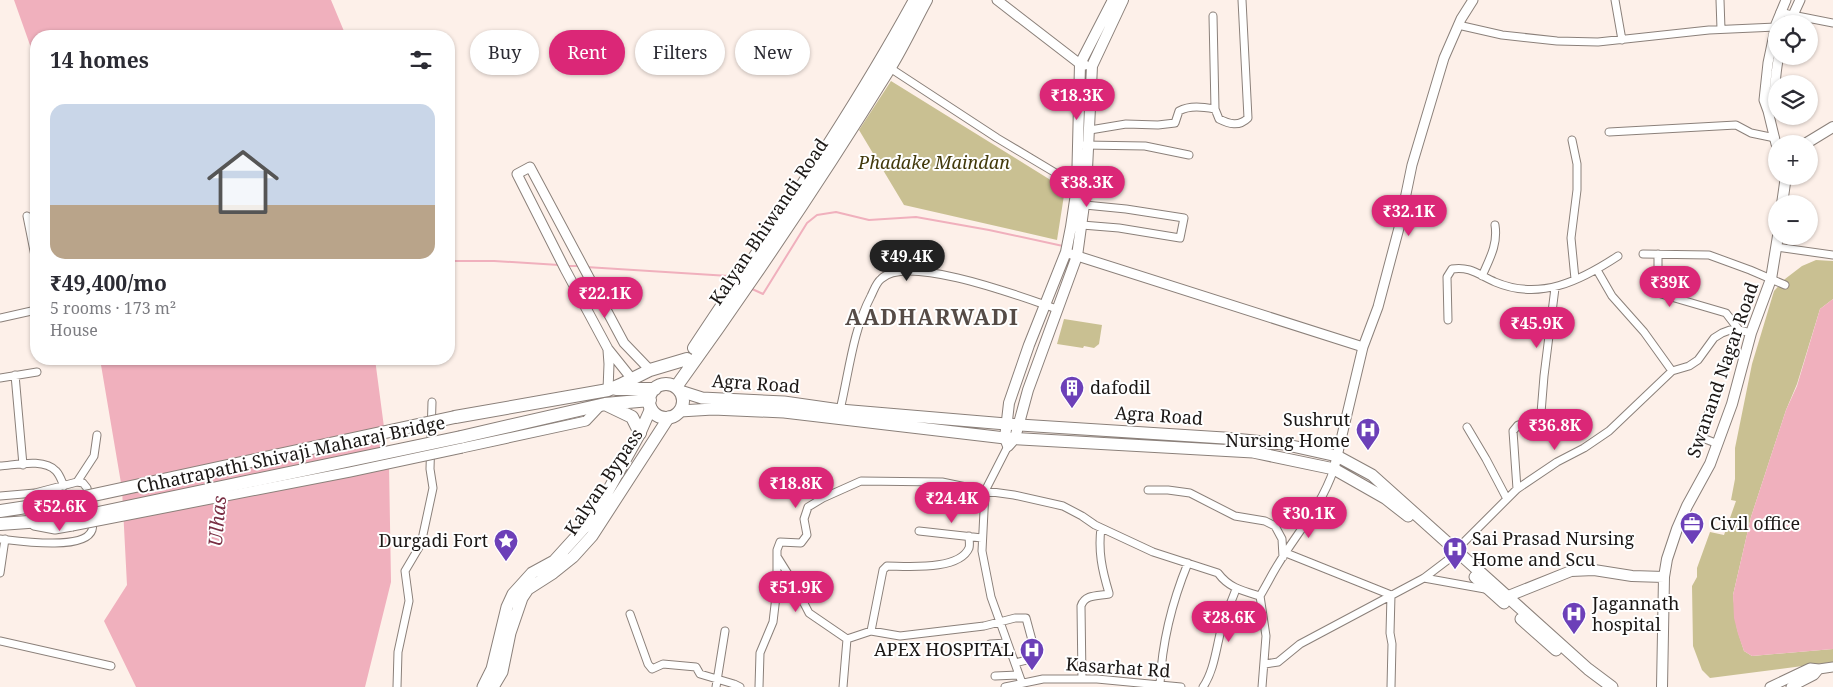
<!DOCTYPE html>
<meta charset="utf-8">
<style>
:root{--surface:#fff;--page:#f2f2f3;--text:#2b2b33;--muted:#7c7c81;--line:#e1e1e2;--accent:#db2777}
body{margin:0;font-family:"Noto Serif",serif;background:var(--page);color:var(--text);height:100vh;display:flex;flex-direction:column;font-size:19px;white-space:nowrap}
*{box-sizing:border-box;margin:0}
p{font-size:16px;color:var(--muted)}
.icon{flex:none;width:28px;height:28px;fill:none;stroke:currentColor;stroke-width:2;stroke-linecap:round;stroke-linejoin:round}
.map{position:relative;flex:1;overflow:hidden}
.drawer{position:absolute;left:30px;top:30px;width:425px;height:335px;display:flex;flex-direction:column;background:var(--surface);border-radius:20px;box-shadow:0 1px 4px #0004}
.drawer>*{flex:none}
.hud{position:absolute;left:470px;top:30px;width:475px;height:45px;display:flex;gap:10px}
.buttons{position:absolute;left:1768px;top:15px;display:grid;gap:10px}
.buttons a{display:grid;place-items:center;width:50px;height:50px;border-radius:50%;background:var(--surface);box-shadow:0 1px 4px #0004;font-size:25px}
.price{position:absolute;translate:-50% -42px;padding:0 11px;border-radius:18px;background:var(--accent);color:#fff;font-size:16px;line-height:32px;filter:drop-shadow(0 1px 2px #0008)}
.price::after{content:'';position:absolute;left:50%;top:30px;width:15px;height:11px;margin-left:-8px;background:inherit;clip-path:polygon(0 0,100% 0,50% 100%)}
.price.selected{background:#222;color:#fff}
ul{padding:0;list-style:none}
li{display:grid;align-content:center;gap:10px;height:265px;padding:0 20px}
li+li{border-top:1px solid var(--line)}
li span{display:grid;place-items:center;height:155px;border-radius:15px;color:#555}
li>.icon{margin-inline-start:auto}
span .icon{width:90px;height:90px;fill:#fffc;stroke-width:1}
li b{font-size:21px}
h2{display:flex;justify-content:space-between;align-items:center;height:60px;padding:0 20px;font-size:21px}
.tag{padding:0 18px;border-radius:22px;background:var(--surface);box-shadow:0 1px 4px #0004;font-size:18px;line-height:45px}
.tag.selected{background:var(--accent);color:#fff}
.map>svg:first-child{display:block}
.green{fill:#c9c092}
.water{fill:#f0b0bd}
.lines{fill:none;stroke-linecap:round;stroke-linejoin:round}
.stream{stroke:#f0b0bd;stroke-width:2}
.minor-casing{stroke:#8b807a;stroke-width:9}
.tertiary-casing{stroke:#8b807a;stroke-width:11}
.secondary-casing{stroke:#8b807a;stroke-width:12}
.primary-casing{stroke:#8b807a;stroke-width:13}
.trunk-casing{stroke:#8b807a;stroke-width:14}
.minor{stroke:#fff;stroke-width:7}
.tertiary{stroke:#fff;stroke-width:9}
.secondary{stroke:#fff;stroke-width:10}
.primary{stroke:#fff;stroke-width:11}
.trunk{stroke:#fff;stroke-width:12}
.tertiary-bridge-casing{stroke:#8b807a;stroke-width:11;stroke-linecap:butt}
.trunk-bridge-casing{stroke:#8b807a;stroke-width:14;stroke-linecap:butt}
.tertiary-bridge{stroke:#fff;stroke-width:9}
.trunk-bridge{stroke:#fff;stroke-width:12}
.labels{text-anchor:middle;stroke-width:4;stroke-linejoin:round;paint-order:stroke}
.park-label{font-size:18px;font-style:italic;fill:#42390b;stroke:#fff}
.street-label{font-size:18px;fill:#1b1715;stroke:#fff}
.poi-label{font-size:18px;fill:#1b1715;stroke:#fff;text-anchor:start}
.water-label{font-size:19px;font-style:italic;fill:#792e43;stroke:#fff}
.district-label{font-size:22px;font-weight:bold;letter-spacing:1px;fill:#554b46;stroke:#fff}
</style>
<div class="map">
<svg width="1833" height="687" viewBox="0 0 1833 687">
<rect width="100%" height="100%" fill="#fdf0e9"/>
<!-- green -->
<path class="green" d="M 891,81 L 1065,189 L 1057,240 L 904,205 L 859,130 Z
M 1816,260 L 1833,261 L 1833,299 L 1820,309 L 1797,384 L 1786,410 L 1751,517 L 1733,595 L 1737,629 L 1744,651 L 1752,656 L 1833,649 L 1833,662 L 1710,678 L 1702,670 L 1693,646 L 1692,586 L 1697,577 L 1697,568 L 1710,532 L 1724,535 L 1736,501 L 1731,500 L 1735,479 L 1735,448 L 1752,364 L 1774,291 L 1785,279 L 1802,266 Z
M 1064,319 L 1102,325 L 1099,344 L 1094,348 L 1084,346 L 1083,348 L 1057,344 Z"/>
<!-- water -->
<path class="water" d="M 14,0 L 331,0 L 346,36 L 36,36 L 36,62 Z
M 1833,299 L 1833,649 L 1752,656 L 1744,651 L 1738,634 L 1734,618 L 1733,595 L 1751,517 L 1786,410 L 1797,386 L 1820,309 Z
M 100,359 L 375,359 L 389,465 L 391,582 L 365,687 L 136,687 L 104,621 L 127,585 L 122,489 Z"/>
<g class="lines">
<!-- stream -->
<path class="stream" d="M 449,261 L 494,261 L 559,265
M 566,266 L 579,266
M 586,267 L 729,276 L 735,280
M 750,288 L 763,294 L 807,223 L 817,215 L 836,212 L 869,220 L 916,217 L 989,230 L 1063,246"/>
<defs>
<path id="minor" d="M 1615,0 L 1622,40
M 1720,0 L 1721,29
M 1780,12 L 1792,15 L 1833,23
M 1458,25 L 1502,35 L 1557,41 L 1598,42 L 1709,30 L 1776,27
M 887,66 L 997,138 L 1079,187
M 1215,109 L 1219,119 C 1229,124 1239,127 1248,118 L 1242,0
M 1090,130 L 1126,124 L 1158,125 L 1175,123 L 1179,111 C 1190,105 1203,107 1215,109 L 1213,16
M 1609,132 L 1736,125 L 1751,133 L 1775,138
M 1572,140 L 1577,164 L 1577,190 L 1571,238 L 1575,279
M 1084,145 L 1145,146 L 1189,155
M 27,216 L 36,261
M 1082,225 L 1119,228 L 1180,238 L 1184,218 L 1126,209 L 1085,205
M 1776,247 L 1833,255
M 1643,254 L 1709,255 L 1750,270 L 1785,285
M 1658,254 L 1658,282 L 1661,294 L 1726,313 L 1739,330
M 1597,270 L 1612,296 L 1644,332 L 1672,371
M 1482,276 C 1490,258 1498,244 1495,225
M 0,318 L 36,310
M 1448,320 L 1447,277 L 1452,269 C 1470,266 1479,275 1495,282 C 1540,301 1580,281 1618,256
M 15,375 L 23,465
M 0,378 L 37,372
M 1715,397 L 1700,434 L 1700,437 L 1718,444
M 840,410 C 849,372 853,330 871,296 C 874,290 876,283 881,279 C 907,253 1025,298 1057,309
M 1467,427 L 1486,459 L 1506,497
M 1008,446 L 985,491 L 982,551 L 991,597 L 1022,683
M 0,466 C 16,465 44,458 56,471 C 60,475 62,482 64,486
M 1517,489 L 1513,431 L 1518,425 L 1536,420 L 1541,413 L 1544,376 L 1555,288
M 1148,490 L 1168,490 L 1190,493 L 1235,516 L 1265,521 L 1275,526 L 1282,539 L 1283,557
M 0,496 L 35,493 L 77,482 L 94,456 L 97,435
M 1101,528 C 1098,551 1102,570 1109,593
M 919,531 L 982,538
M 0,539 C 18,541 85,551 92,530 C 95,520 89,498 87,488 L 83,483 L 77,482
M 1456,550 L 1517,489 L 1557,462 L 1584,448 L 1609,431 L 1672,371 L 1689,366 L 1698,360 L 1714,338 L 1722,333 L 1730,330 L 1739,330 L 1751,333
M 1286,553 L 1391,595 L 1390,633 L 1392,644 L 1391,687
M 778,558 L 793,582 L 809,613 L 847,639
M 0,573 L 5,539
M 1424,578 L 1485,589
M 1260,596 C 1266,586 1271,576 1277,566 C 1298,531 1320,509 1334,469
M 1260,596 L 1266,636 L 1262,687
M 630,614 L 648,664 L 652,669 L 663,664 L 696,667 L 700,674 L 734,684 L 740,687
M 871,631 L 883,570 L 887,566 C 907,566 959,571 969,548 C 970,545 969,540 969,536
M 847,639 L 871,631 L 900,636 L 984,626 L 1015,618 L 1026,618 L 1036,655 L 1035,658 L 1015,663
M 0,641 L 111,666
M 990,644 L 1007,643
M 1265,664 L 1278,662 L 1300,644 L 1424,578 L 1453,556
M 995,676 L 1019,675
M 1082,679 L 1081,606 C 1085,594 1098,596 1109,594
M 1160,684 C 1162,643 1172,602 1188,563
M 397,687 L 398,652 L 409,601 L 405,571 L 421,544 L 433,488 L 430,469 L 432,402
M 716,687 L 725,631
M 759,687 L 760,653 L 773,622 L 777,588 L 777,550 L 780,542 L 801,543 L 807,535 L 804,519 L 808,507 L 823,498 L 861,481 L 942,482 L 985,491 L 1014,495 L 1063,506 L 1082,516 L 1095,525 L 1153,552 L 1218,573 C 1229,588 1243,591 1260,596
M 843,687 L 847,639
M 1005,687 L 1043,679 L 1097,679 L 1181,687
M 1203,687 C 1214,671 1216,649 1221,630 C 1224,617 1231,603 1236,589"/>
<path id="tertiary" d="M 997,0 L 1080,64 L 1085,65
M 1776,24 L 1786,0
M 1789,24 L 1800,0
M 1776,25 L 1768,63 L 1764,100 L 1768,111 L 1776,144
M 1768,111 C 1777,93 1774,75 1779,56
M 1071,254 L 1363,347
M 632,379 L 608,349 L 565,269 L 517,174 L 530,167 L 624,343 L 650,370
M 608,390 L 609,364 L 608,350
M 462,448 L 586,421 L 601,405
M 1334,469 L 1363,347 L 1378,307 L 1399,228 L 1412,165 L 1444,58 L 1461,19 L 1473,0
M 34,525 L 55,529 L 72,526
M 1770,687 L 1810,668 L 1819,669 L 1833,667
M 1791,687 L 1814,675 L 1819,669"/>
<path id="secondary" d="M 1113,0 L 1080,64 L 1077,187 L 1071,227 L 1066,252 L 1029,345 L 1009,403 L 1005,438 L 1008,446 L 1015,438 L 1028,390 L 1077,256 L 1086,190 L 1092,66 L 1123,0
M 1805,144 L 1833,127
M 1782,204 L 1786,176
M 1501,599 L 1571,571 L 1594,570 L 1632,576 L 1664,577
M 1662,687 L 1664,577 L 1667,559 L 1677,529 L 1687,506 L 1710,464 L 1732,404 L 1751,333 L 1771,279 L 1778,236"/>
<path id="primary" d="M 680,391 L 702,398 L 784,402 L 840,410 L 1006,424 L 1224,438 L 1283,444 L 1337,456 L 1372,475 L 1588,669 L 1612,687
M 680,411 L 713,409 L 784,412 L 1005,438 L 1253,452 L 1334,469 L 1385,498 L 1408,516
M 1475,577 L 1504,603
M 1521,619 L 1556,650
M 483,687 L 492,669 L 507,607 L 513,594 L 532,573 L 554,561 L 593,518 L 640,433 L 651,408
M 493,687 L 502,672 L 510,633 L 522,598 L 528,589 L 553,573 L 573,557 L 592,536 L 669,417"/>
<path id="trunk" d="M 694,348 C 770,233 849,121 915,0
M649 401a17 17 0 1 1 34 0a17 17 0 1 1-34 0Z
M 676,387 C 751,283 822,177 890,67 C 903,46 914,22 926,0
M 616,389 L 655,389
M 607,405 L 632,417 L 640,433
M 455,417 L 608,390 L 620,385 L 650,370 L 687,359
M 461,437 L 605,404 L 650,400
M 0,511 L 66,501
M 0,524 L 70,519"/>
</defs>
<!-- minor casing -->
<use href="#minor" class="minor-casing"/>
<!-- tertiary casing -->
<use href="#tertiary" class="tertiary-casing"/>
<!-- secondary casing -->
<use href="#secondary" class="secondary-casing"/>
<!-- primary casing -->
<use href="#primary" class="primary-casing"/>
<!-- trunk casing -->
<use href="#trunk" class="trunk-casing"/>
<!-- minor -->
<use href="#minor" class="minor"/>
<!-- tertiary -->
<use href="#tertiary" class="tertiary"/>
<!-- secondary -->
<use href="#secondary" class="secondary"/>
<!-- primary -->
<use href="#primary" class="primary"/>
<!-- trunk -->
<use href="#trunk" class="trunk"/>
<defs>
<path id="tertiary-bridge" d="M 72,526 L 350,472 L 462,448"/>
<path id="trunk-bridge" d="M 66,501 L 455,417
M 70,519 L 461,437"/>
</defs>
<!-- tertiary-bridge casing -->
<use href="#tertiary-bridge" class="tertiary-bridge-casing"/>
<!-- trunk-bridge casing -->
<use href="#trunk-bridge" class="trunk-bridge-casing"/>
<!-- tertiary-bridge -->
<use href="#tertiary-bridge" class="tertiary-bridge"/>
<!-- trunk-bridge -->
<use href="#trunk-bridge" class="trunk-bridge"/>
</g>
<!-- icons -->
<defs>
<symbol id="building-pin" viewBox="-11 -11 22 30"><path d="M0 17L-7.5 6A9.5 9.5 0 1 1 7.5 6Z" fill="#6c40b8" stroke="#fff"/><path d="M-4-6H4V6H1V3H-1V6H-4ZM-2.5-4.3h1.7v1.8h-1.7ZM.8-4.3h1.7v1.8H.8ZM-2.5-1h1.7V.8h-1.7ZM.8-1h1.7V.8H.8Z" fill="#fff"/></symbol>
<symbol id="hospital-pin" viewBox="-11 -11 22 30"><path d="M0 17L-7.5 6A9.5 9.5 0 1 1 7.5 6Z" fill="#6c40b8" stroke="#fff"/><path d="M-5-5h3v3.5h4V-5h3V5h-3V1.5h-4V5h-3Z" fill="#fff"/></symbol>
<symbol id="office-pin" viewBox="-11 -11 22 30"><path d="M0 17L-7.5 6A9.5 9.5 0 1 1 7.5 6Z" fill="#6c40b8" stroke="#fff"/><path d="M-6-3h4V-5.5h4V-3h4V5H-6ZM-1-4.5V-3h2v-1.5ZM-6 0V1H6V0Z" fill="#fff"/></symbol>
<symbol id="sight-pin" viewBox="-11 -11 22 30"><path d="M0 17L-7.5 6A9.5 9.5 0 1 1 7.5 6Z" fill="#6c40b8" stroke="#fff"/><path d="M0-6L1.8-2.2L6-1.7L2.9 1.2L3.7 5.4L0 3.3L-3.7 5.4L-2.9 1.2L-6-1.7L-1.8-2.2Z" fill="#fff"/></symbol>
</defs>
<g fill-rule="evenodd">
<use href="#building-pin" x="1058" y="374" width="28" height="38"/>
<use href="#hospital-pin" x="1354" y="416" width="28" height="38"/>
<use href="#office-pin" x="1678" y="510" width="28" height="38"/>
<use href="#sight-pin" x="492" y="527" width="28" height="38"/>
<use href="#hospital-pin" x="1441" y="535" width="28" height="38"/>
<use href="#hospital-pin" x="1560" y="600" width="28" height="38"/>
<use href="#hospital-pin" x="1018" y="636" width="28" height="38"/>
</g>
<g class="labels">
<!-- park labels -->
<g class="park-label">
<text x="934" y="169">Phadake Maindan</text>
</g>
<!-- street labels -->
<g class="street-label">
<text transform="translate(769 222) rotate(-56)" y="6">Kalyan Bhiwandi Road</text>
<text transform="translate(1723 370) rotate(-71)" y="6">Swanand Nagar Road</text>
<text transform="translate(756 384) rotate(4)" y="6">Agra Road</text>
<text transform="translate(1159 416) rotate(4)" y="6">Agra Road</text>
<text transform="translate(291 455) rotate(-12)" y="6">Chhatrapathi Shivaji Maharaj Bridge</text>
<text transform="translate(604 482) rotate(-56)" y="6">Kalyan Bypass</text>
<text transform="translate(1118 668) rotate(4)" y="6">Kasarhat Rd</text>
</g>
<!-- poi labels -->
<g class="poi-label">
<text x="1090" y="394">dafodil</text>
<text x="1350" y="426" text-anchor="end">Sushrut<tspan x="1350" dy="21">Nursing Home</tspan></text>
<text x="1710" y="530">Civil office</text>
<text x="1472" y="545">Sai Prasad Nursing<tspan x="1472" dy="21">Home and Scu</tspan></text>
<text x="488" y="547" text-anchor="end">Durgadi Fort</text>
<text x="1592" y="610">Jagannath<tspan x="1592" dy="21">hospital</tspan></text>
<text x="1014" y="656" text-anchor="end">APEX HOSPITAL</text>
</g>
<!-- water labels -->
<g class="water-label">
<text transform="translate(217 521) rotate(-85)" y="7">Ulhas</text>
</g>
<!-- district labels -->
<g class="district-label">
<text x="932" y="325">AADHARWADI</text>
</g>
</g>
</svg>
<div class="buttons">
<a><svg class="icon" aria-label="locate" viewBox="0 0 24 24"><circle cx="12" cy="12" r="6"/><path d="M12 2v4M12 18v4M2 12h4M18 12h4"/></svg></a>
<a><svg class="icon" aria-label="layers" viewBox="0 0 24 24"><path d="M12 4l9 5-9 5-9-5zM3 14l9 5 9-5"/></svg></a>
<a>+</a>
<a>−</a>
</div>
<b class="price" style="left:1077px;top:121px">₹18.3K</b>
<b class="price" style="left:1087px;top:208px">₹38.3K</b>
<b class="price" style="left:1409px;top:237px">₹32.1K</b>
<b class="price selected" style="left:907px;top:282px">₹49.4K</b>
<b class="price" style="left:1670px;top:308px">₹39K</b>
<b class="price" style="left:605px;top:319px">₹22.1K</b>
<b class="price" style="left:1537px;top:349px">₹45.9K</b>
<b class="price" style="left:1555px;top:451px">₹36.8K</b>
<b class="price" style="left:796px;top:509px">₹18.8K</b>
<b class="price" style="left:952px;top:524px">₹24.4K</b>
<b class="price" style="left:60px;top:532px">₹52.6K</b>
<b class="price" style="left:1309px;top:539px">₹30.1K</b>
<b class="price" style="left:796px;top:613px">₹51.9K</b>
<b class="price" style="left:1229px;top:643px">₹28.6K</b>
<div class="hud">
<a class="tag">Buy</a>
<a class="tag selected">Rent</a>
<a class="tag">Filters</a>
<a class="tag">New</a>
</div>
<section class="drawer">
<h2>14 homes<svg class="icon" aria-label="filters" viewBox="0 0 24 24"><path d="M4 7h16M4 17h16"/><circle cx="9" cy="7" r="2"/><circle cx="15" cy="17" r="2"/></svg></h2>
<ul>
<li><span style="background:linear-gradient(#c9d6e8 65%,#b9a48a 0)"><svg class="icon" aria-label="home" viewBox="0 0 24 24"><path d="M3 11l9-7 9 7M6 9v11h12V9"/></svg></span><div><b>₹49,400/mo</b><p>5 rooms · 173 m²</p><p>House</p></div></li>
</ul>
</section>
</div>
